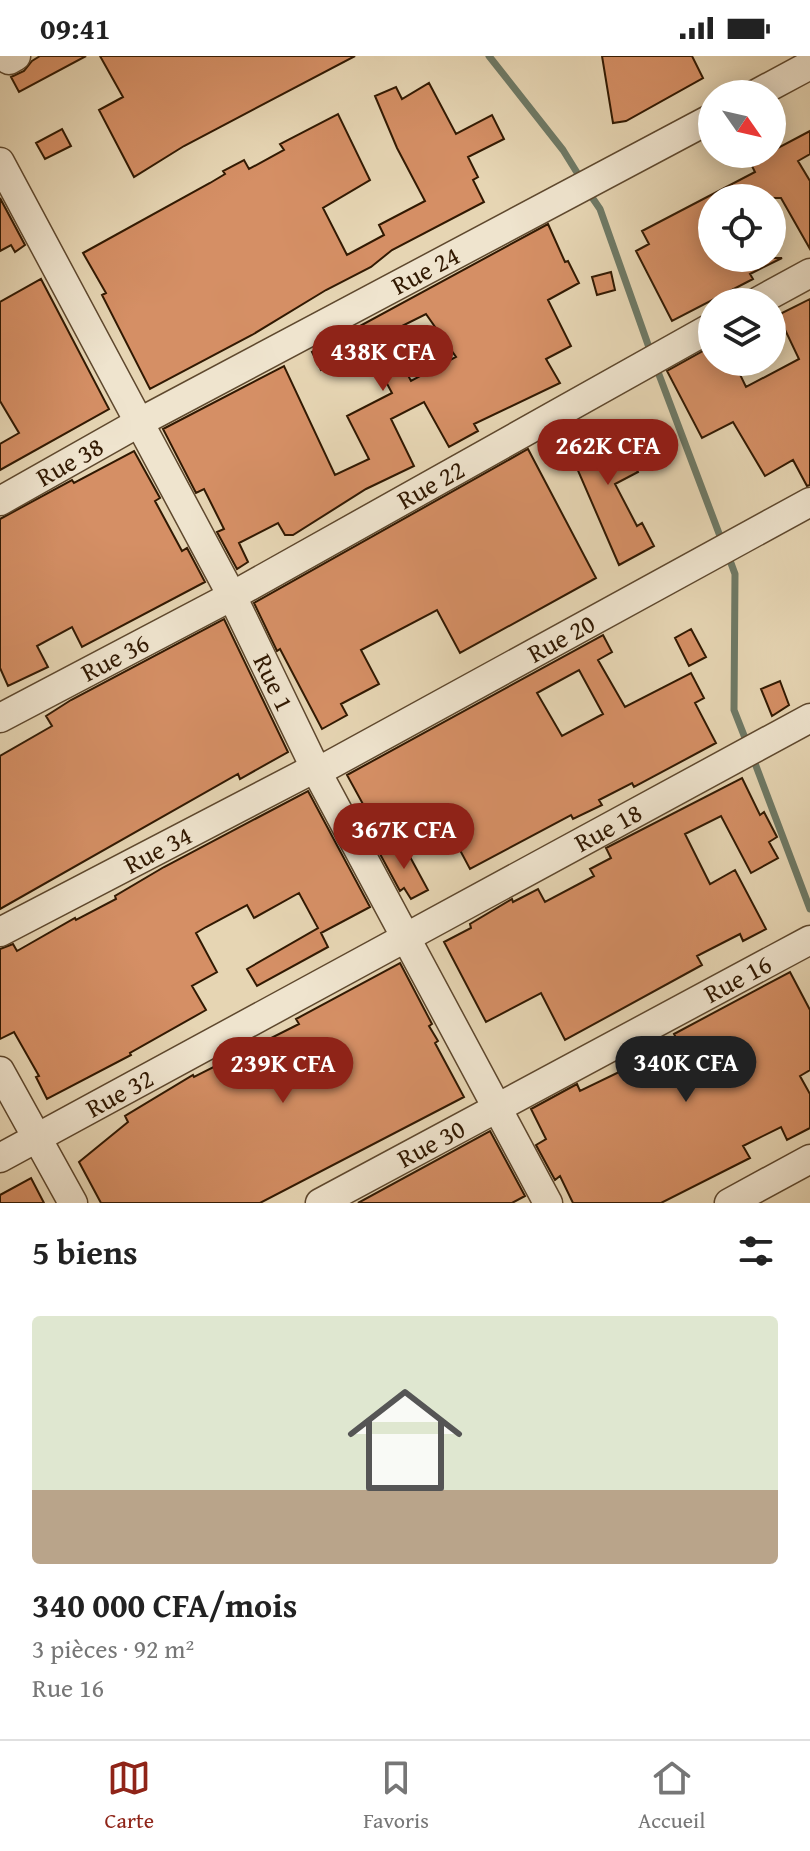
<!DOCTYPE html>
<html lang="fr">
<meta charset="utf-8">
<style>
:root{--surface:#fff;--page:#f6f6f6;--text:#222;--muted:#767676;--line:#e0e0e0;--accent:#8f2418}
body{margin:0;font-family:"Gentium Book Plus",serif;background:var(--page);color:var(--text);height:100vh;display:flex;flex-direction:column;font-size:30px;white-space:nowrap}
*{box-sizing:border-box;margin:0}
p{font-size:26px;color:var(--muted)}
.icon{flex:none;width:44px;height:44px;fill:none;stroke:currentColor;stroke-width:2;stroke-linecap:round;stroke-linejoin:round}
.map{position:relative;height:1147px;overflow:hidden}
.panel{display:flex;flex-direction:column;background:var(--surface);flex:1}
.panel>*{flex:none}
.needle{width:52px;rotate:124deg}
.tools{position:absolute;left:698px;top:24px;display:grid;gap:16px}
.tools a{display:grid;place-items:center;width:88px;height:88px;border-radius:50%;background:var(--surface);box-shadow:0 4px 20px #0003;font-size:40px}
.price{position:absolute;translate:-50% -68px;padding:0 18px;border-radius:28px;background:var(--accent);color:#fff;font-size:26px;line-height:52px;filter:drop-shadow(0 2px 4px #0008)}
.price::after{content:'';position:absolute;left:50%;top:48px;width:24px;height:18px;margin-left:-12px;background:inherit;clip-path:polygon(0 0,100% 0,50% 100%)}
.price.active{background:#222;color:#fff}
ul{padding:0;list-style:none}
li{display:grid;align-content:center;gap:16px;height:424px;padding:0 32px}
li+li{border-top:2px solid var(--line)}
li span{display:grid;place-items:center;height:248px;border-radius:8px;color:#555}
li>.icon{margin-inline-start:auto}
span .icon{width:144px;height:144px;fill:#fffc;stroke-width:1}
li b{font-size:34px}
h2{display:flex;justify-content:space-between;align-items:center;height:96px;padding:0 32px;font-size:34px}
.status{display:flex;justify-content:space-between;align-items:center;height:56px;padding:0 40px;background:var(--surface);direction:ltr}
.status svg{height:22px;fill:currentColor}
.menu{display:flex;justify-content:space-around;align-items:center;height:112px;border-top:2px solid var(--line);background:var(--surface);font-size:22px;color:var(--muted)}
.menu a{display:grid;justify-items:center;gap:4px}
.menu .active{color:var(--accent)}
.map>svg:first-child{display:block}
.lines{fill:none;stroke-linecap:round;stroke-linejoin:round}
.stream{stroke:#6e7965;stroke-width:7}
.building{fill:#d58f65;stroke:#311902;stroke-width:2;fill-rule:evenodd}
.minor-casing{stroke:#5e482e;stroke-width:31}
.minor{stroke:#efe4ce;stroke-width:28}
.labels{text-anchor:middle;stroke-width:6;stroke-linejoin:round;paint-order:stroke}
.street-label{font-size:26px;fill:#311902;stroke:#efe4ce}
</style>
<div class="status"><b>09:41</b><svg viewBox="0 0 49 12"><path d="M0 12V9h3v3zM5 12V6h3v6zM10 12V3h3v9zM15 12V0h3v12zM26 1h20v11H26zM47 4h2v5h-2z"/></svg></div>
<div class="map">
<svg width="810" height="1147" viewBox="0 0 810 1147">
<rect width="100%" height="100%" fill="#e6d5b3"/>
<filter id="stains"><feTurbulence type="fractalNoise" baseFrequency=".0025" numOctaves="4"/><feColorMatrix values="0 0 0 0 .2 0 0 0 0 .09 0 0 0 0 .02 0 0 0 .5 -.17"/></filter>
<radialGradient id="worn" r=".72"><stop offset=".6" stop-color="#630" stop-opacity="0"/><stop offset="1" stop-color="#630" stop-opacity=".3"/></radialGradient>
<g class="lines">
<!-- stream -->
<path class="stream" d="M 489,0 L 563,94 L 581,123
M 587,134 L 600,153 L 651,297
M 655,308 L 723,488
M 728,499 L 735,518 L 734,654 L 747,687
M 753,702 L 810,853"/>
</g>
<!-- building -->
<path class="building" d="M 40,0 L 86,0 L 19,36 L 11,21 L 24,15 L 32,5 Z
M 100,0 L 355,0 L 184,90 L 134,121 L 99,54 L 123,41 Z
M 602,0 L 692,0 L 703,22 L 626,65 L 613,67 Z
M 429,27 L 456,78 L 492,59 L 504,83 L 468,101 L 478,121 L 473,124 L 484,146 L 392,194 L 371,211 L 326,234 L 252,279 L 150,333 L 102,239 L 106,237 L 83,197 L 210,127 L 225,118 L 223,115 L 244,104 L 249,113 L 284,94 L 280,88 L 338,58 L 370,124 L 323,152 L 347,199 L 384,179 L 379,169 L 425,145 L 397,92 L 375,40 L 396,31 L 402,43 Z
M 62,73 L 71,90 L 45,103 L 36,87 Z
M 810,75 L 810,98 L 798,105 L 810,125 L 810,193 L 781,142 L 712,142 L 712,202 L 782,202 L 750,218 L 753,223 L 672,265 L 636,195 L 649,188 L 642,175 L 755,116 L 746,98 L 772,98 L 772,95 Z
M 0,142 L 25,189 L 15,196 L 11,189 L 0,195 Z
M 548,168 L 565,206 L 568,205 L 579,227 L 548,244 L 571,290 L 546,303 L 560,327 L 474,368 L 478,375 L 449,391 L 424,346 L 391,363 L 414,410 L 366,433 L 293,479 L 285,479 L 278,467 L 239,487 L 248,506 L 237,513 L 217,476 L 224,473 L 204,433 L 196,437 L 163,373 L 284,310 L 335,419 L 369,403 L 347,360 L 392,337 L 367,290 L 321,314 L 312,296 ZM 426,258 L 456,301 L 411,325 L 386,278 Z
M 611,216 L 615,234 L 597,239 L 592,221 Z
M 41,223 L 109,353 L 0,414 L 0,388 L 19,377 L 0,345 L 0,246 Z
M 810,243 L 810,429 L 807,430 L 793,404 L 765,420 L 733,366 L 702,382 L 667,315 L 712,290 L 712,306 L 734,306 L 746,331 L 799,303 L 778,259 Z
M 607,366 L 621,393 L 625,391 L 638,416 L 615,428 L 637,470 L 642,467 L 654,490 L 619,509 L 563,380 L 592,367 L 594,373 Z
M 528,393 L 596,522 L 460,597 L 437,554 L 361,594 L 379,628 L 341,648 L 347,659 L 322,673 L 280,593 L 277,595 L 254,547 Z
M 134,395 L 160,442 L 155,445 L 182,495 L 187,492 L 205,526 L 82,591 L 72,571 L 37,590 L 48,611 L 8,630 L 0,612 L 0,463 L 72,424 L 74,427 Z
M 224,563 L 288,696 L 240,723 L 238,718 L 0,853 L 0,700 L 52,670 L 46,660 L 71,644 Z
M 691,573 L 706,601 L 689,610 L 675,582 Z
M 603,579 L 612,596 L 598,604 L 625,651 L 691,617 L 704,642 L 695,647 L 716,687 L 634,731 L 632,727 L 599,744 L 602,749 L 573,763 L 571,759 L 470,813 L 444,764 L 396,788 L 380,756 L 370,761 L 347,719 ZM 579,614 L 603,658 L 562,680 L 537,637 Z
M 780,625 L 789,649 L 772,660 L 761,633 Z
M 742,722 L 760,759 L 764,756 L 777,781 L 769,786 L 778,802 L 751,817 L 721,760 L 685,778 L 710,828 L 735,814 L 766,873 L 743,885 L 740,878 L 697,900 L 702,909 L 565,984 L 541,937 L 486,966 L 444,886 L 471,872 L 470,868 L 512,843 L 513,846 L 538,833 L 545,846 L 594,820 L 590,813 L 611,802 L 606,792 Z
M 308,735 L 370,851 L 321,877 L 328,891 L 257,930 L 247,913 L 318,872 L 299,837 L 254,862 L 247,849 L 206,871 L 196,877 L 217,916 L 192,930 L 206,954 L 130,997 L 131,999 L 47,1043 L 36,1021 L 39,1020 L 14,976 L 0,983 L 0,893 L 13,888 L 17,895 L 75,862 L 76,864 L 116,843 L 115,840 L 164,811 Z
M 402,786 L 428,834 L 411,843 L 404,832 L 400,835 L 380,798 Z
M 400,907 L 432,968 L 429,970 L 438,985 L 435,987 L 464,1041 L 260,1147 L 101,1147 L 79,1106 L 128,1066 L 125,1060 L 193,1019 L 194,1021 L 299,968 L 296,963 Z
M 790,916 L 810,954 L 810,1014 L 800,1020 L 810,1038 L 810,1072 L 787,1084 L 781,1071 L 743,1090 L 750,1102 L 661,1147 L 573,1147 L 560,1120 L 555,1124 L 536,1089 L 546,1083 L 531,1053 L 577,1028 L 580,1035 L 646,1003 L 678,985 L 674,978 Z
M 490,1075 L 525,1140 L 512,1147 L 358,1147 Z
M 31,1122 L 44,1147 L 0,1147 L 0,1139 Z"/>
<g class="lines">
<defs>
<g id="minor">
<path d="M 8,0 L 9,4 L 16,0"/>
<path d="M 756,38 L 810,9"/>
<path id="s1" d="M 0,106 L 232,540 L 317,716 L 548,1147"/>
<path d="M 757,246 L 810,217"/>
<path id="s2" d="M 0,445 L 140,366 L 712,62"/>
<path id="s3" d="M 0,662 L 232,540 L 712,271"/>
<path id="s4" d="M 0,876 L 315,712 L 317,716 L 810,446"/>
<path d="M 0,1015 L 73,1147"/>
<path id="s5" d="M 0,1102 L 810,662"/>
<path id="s6" d="M 320,1147 L 810,884"/>
<path d="M 729,1147 L 810,1103"/>
</g>
</defs>
<!-- minor casing -->
<use href="#minor" class="minor-casing"/>
<!-- minor -->
<use href="#minor" class="minor"/>
</g>
<g class="labels">
<!-- street labels -->
<g class="street-label">
<text dy="9" stroke="none"><textPath href="#s2" startOffset="484">Rue 24</textPath></text>
<text dy="9" stroke="none"><textPath href="#s2" startOffset="80">Rue 38</textPath></text>
<text dy="9" stroke="none"><textPath href="#s3" startOffset="490">Rue 22</textPath></text>
<text dy="9" stroke="none"><textPath href="#s4" startOffset="638">Rue 20</textPath></text>
<text dy="9" stroke="none"><textPath href="#s3" startOffset="130">Rue 36</textPath></text>
<text dy="9" stroke="none"><textPath href="#s1" startOffset="588">Rue 1</textPath></text>
<text dy="9" stroke="none"><textPath href="#s5" startOffset="692">Rue 18</textPath></text>
<text dy="9" stroke="none"><textPath href="#s4" startOffset="178">Rue 34</textPath></text>
<text dy="9" stroke="none"><textPath href="#s6" startOffset="474">Rue 16</textPath></text>
<text dy="9" stroke="none"><textPath href="#s5" startOffset="136">Rue 32</textPath></text>
<text dy="9" stroke="none"><textPath href="#s6" startOffset="126">Rue 30</textPath></text>
</g>
</g>
<rect width="100%" height="100%" filter="url(#stains)"/>
<rect width="100%" height="100%" fill="url(#worn)"/>
</svg>
<div class="tools">
<a><svg class="needle" viewBox="-14 -14 28 28"><path d="M0-13l5 13h-10z" fill="#e53935"/><path d="M0 13l5-13h-10z" fill="#767676"/></svg></a>
<a><svg class="icon" aria-label="locate" viewBox="0 0 24 24"><circle cx="12" cy="12" r="6"/><path d="M12 2v4M12 18v4M2 12h4M18 12h4"/></svg></a>
<a><svg class="icon" aria-label="layers" viewBox="0 0 24 24"><path d="M12 4l9 5-9 5-9-5zM3 14l9 5 9-5"/></svg></a>
</div>
<b class="price" style="left:383px;top:337px">438K CFA</b>
<b class="price" style="left:608px;top:431px">262K CFA</b>
<b class="price" style="left:404px;top:815px">367K CFA</b>
<b class="price active" style="left:686px;top:1048px">340K CFA</b>
<b class="price" style="left:283px;top:1049px">239K CFA</b>
</div>
<section class="panel">
<h2>5 biens<svg class="icon" aria-label="filters" viewBox="0 0 24 24"><path d="M4 7h16M4 17h16"/><circle cx="9" cy="7" r="2"/><circle cx="15" cy="17" r="2"/></svg></h2>
<ul>
<li><span style="background:linear-gradient(#dfe7d0 70%,#b9a48a 0)"><svg class="icon" aria-label="home" viewBox="0 0 24 24"><path d="M3 11l9-7 9 7M6 9v11h12V9"/></svg></span><div><b>340 000 CFA/mois</b><p>3 pièces · 92 m²</p><p>Rue 16</p></div></li>
</ul>
</section>
<nav class="menu">
<a class="active"><svg class="icon" aria-label="map" viewBox="0 0 24 24"><path d="M3 6l6-2 6 2 6-2v14l-6 2-6-2-6 2zM9 4v14M15 6v14"/></svg>Carte</a>
<a><svg class="icon" aria-label="saved" viewBox="0 0 24 24"><path d="M7 4h10v16l-5-4-5 4z"/></svg>Favoris</a>
<a><svg class="icon" aria-label="home" viewBox="0 0 24 24"><path d="M3 11l9-7 9 7M6 9v11h12V9"/></svg>Accueil</a>
</nav>
